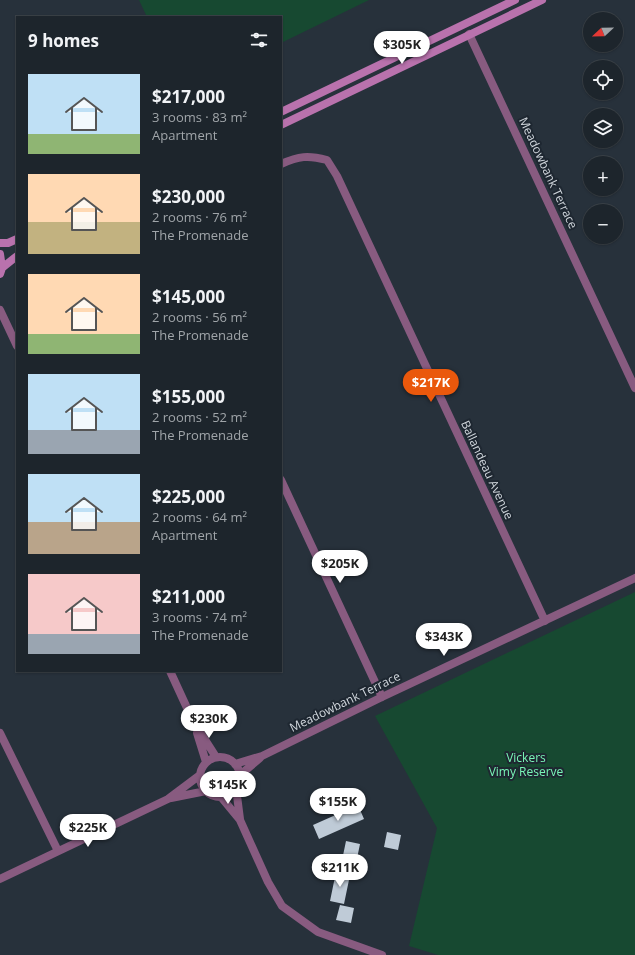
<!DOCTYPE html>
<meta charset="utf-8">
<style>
:root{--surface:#1d252c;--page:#2a3138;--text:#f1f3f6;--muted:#a0a5a9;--line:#3b4248;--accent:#ea580c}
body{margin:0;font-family:"Open Sans",sans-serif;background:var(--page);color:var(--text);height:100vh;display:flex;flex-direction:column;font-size:15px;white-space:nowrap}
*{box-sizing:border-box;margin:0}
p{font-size:13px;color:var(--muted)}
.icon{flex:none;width:22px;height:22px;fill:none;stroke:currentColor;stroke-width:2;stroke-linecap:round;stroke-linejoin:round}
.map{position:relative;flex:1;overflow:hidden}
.drawer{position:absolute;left:16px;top:16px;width:266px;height:656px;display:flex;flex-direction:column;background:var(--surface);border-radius:0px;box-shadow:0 1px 3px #0004,0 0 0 1px var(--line)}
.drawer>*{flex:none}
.needle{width:26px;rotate:248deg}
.fabs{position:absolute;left:583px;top:12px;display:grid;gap:8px}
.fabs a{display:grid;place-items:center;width:40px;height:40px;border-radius:50%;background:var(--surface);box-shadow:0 1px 3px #0004,0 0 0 1px var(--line);font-size:20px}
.price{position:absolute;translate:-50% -34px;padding:0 9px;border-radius:14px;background:#fff;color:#222;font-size:13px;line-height:26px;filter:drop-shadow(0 1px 2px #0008)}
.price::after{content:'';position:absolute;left:50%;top:24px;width:12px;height:9px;margin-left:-6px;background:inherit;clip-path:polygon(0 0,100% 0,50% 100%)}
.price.active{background:var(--accent);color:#fff}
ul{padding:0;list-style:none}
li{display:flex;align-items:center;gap:12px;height:100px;padding:0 12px}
li span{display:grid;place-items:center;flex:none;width:112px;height:80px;border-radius:0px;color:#555}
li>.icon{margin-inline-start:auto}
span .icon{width:48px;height:48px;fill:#fffc;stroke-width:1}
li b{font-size:17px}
h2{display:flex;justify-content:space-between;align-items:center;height:48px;padding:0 12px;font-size:17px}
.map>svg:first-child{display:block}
.green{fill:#174931}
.building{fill:#bfcbd7}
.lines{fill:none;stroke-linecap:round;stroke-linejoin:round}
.minor{stroke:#885b80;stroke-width:8}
.secondary{stroke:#b972ad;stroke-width:8}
.labels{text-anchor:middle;stroke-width:4;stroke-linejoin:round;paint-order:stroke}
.street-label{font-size:12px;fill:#d1d7dd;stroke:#1e2731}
.park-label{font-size:12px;fill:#79f6b7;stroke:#1e2731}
</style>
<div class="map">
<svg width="635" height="955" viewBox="0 0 635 955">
<rect width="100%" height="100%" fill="#27313b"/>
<!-- green -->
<path class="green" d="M 139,0 L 369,0 L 281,43 L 281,17 L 147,17 Z
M 635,592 L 635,955 L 438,955 L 409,946 L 437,828 L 375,716 Z"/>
<!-- building -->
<path class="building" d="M 358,805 L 364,819 L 319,839 L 313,825 Z
M 387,832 L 401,835 L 398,850 L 384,847 Z
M 346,841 L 360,844 L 354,873 L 340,870 Z
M 336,872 L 350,875 L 344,904 L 330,901 Z
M 340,905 L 354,908 L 351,923 L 336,920 Z"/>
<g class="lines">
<!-- minor -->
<path class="minor" d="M 469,34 L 635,388
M 281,164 C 299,156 308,155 327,160 L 337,176 L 545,621
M 0,310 L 17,346
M 281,480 L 382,697
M 170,671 L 193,721 L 216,757
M 0,733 L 58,851
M 197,733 L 206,762
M200 777a20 20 0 1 1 40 0a20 20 0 1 1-40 0Z
M 235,764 L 262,756 L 382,697 L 635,578
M 240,775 L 260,758
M 236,788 L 240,819
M 221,797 L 240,820 L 268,882 L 282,906 L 318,932 L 382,955
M 171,798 L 206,791
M 0,879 L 168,799 L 200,775"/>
<!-- secondary -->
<path class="secondary" d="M 281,112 L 515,0
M 281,125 L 542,0
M 0,243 L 8,243 L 17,239
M 0,254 L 2,268 L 0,274
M 2,268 L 17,256"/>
</g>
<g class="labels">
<!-- street labels -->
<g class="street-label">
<text transform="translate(548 173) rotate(65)" y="4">Meadowbank Terrace</text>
<text transform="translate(487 470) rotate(65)" y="4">Ballandeau Avenue</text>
<text transform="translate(345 702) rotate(-26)" y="4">Meadowbank Terrace</text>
</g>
<!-- park labels -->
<g class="park-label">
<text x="526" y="762">Vickers<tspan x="526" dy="14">Vimy Reserve</tspan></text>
</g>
</g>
</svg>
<div class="fabs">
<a><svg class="needle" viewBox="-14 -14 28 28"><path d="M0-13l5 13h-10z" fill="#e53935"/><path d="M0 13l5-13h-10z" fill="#a0a5a9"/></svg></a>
<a><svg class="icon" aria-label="locate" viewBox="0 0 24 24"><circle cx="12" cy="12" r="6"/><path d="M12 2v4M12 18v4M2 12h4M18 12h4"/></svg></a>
<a><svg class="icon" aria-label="layers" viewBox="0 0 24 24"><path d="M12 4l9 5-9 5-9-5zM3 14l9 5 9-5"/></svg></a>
<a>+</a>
<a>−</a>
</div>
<b class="price" style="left:402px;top:65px">$305K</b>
<b class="price active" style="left:431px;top:403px">$217K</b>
<b class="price" style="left:340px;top:584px">$205K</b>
<b class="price" style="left:444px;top:657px">$343K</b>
<b class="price" style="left:209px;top:739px">$230K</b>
<b class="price" style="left:228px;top:805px">$145K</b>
<b class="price" style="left:338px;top:822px">$155K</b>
<b class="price" style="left:88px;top:848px">$225K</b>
<b class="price" style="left:340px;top:888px">$211K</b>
<section class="drawer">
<h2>9 homes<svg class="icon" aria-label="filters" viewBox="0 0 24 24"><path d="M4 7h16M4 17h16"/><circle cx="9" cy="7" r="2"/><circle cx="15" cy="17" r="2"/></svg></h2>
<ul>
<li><span style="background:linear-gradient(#bfe0f5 75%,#8fb573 0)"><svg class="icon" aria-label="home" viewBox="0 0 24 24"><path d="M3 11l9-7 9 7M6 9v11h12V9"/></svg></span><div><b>$217,000</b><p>3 rooms · 83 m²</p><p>Apartment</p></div></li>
<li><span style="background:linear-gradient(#ffd9b3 60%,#c2b280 0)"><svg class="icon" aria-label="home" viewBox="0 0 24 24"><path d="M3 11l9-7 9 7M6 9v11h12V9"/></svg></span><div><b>$230,000</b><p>2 rooms · 76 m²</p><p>The Promenade</p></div></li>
<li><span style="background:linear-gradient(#ffd9b3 75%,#8fb573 0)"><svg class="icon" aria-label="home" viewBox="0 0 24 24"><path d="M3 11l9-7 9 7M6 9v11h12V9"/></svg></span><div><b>$145,000</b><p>2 rooms · 56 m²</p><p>The Promenade</p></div></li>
<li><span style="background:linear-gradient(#bfe0f5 70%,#9aa5b1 0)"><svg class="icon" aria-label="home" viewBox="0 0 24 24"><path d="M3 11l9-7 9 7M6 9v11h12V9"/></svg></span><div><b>$155,000</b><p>2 rooms · 52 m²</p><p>The Promenade</p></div></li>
<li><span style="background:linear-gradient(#bfe0f5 60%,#b9a48a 0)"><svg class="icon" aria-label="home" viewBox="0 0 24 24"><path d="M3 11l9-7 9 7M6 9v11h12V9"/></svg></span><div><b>$225,000</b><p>2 rooms · 64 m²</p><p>Apartment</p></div></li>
<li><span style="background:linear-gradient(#f6c9c9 75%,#9aa5b1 0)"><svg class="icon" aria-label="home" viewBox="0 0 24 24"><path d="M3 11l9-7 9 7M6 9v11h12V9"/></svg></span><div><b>$211,000</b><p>3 rooms · 74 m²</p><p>The Promenade</p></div></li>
</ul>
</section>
</div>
